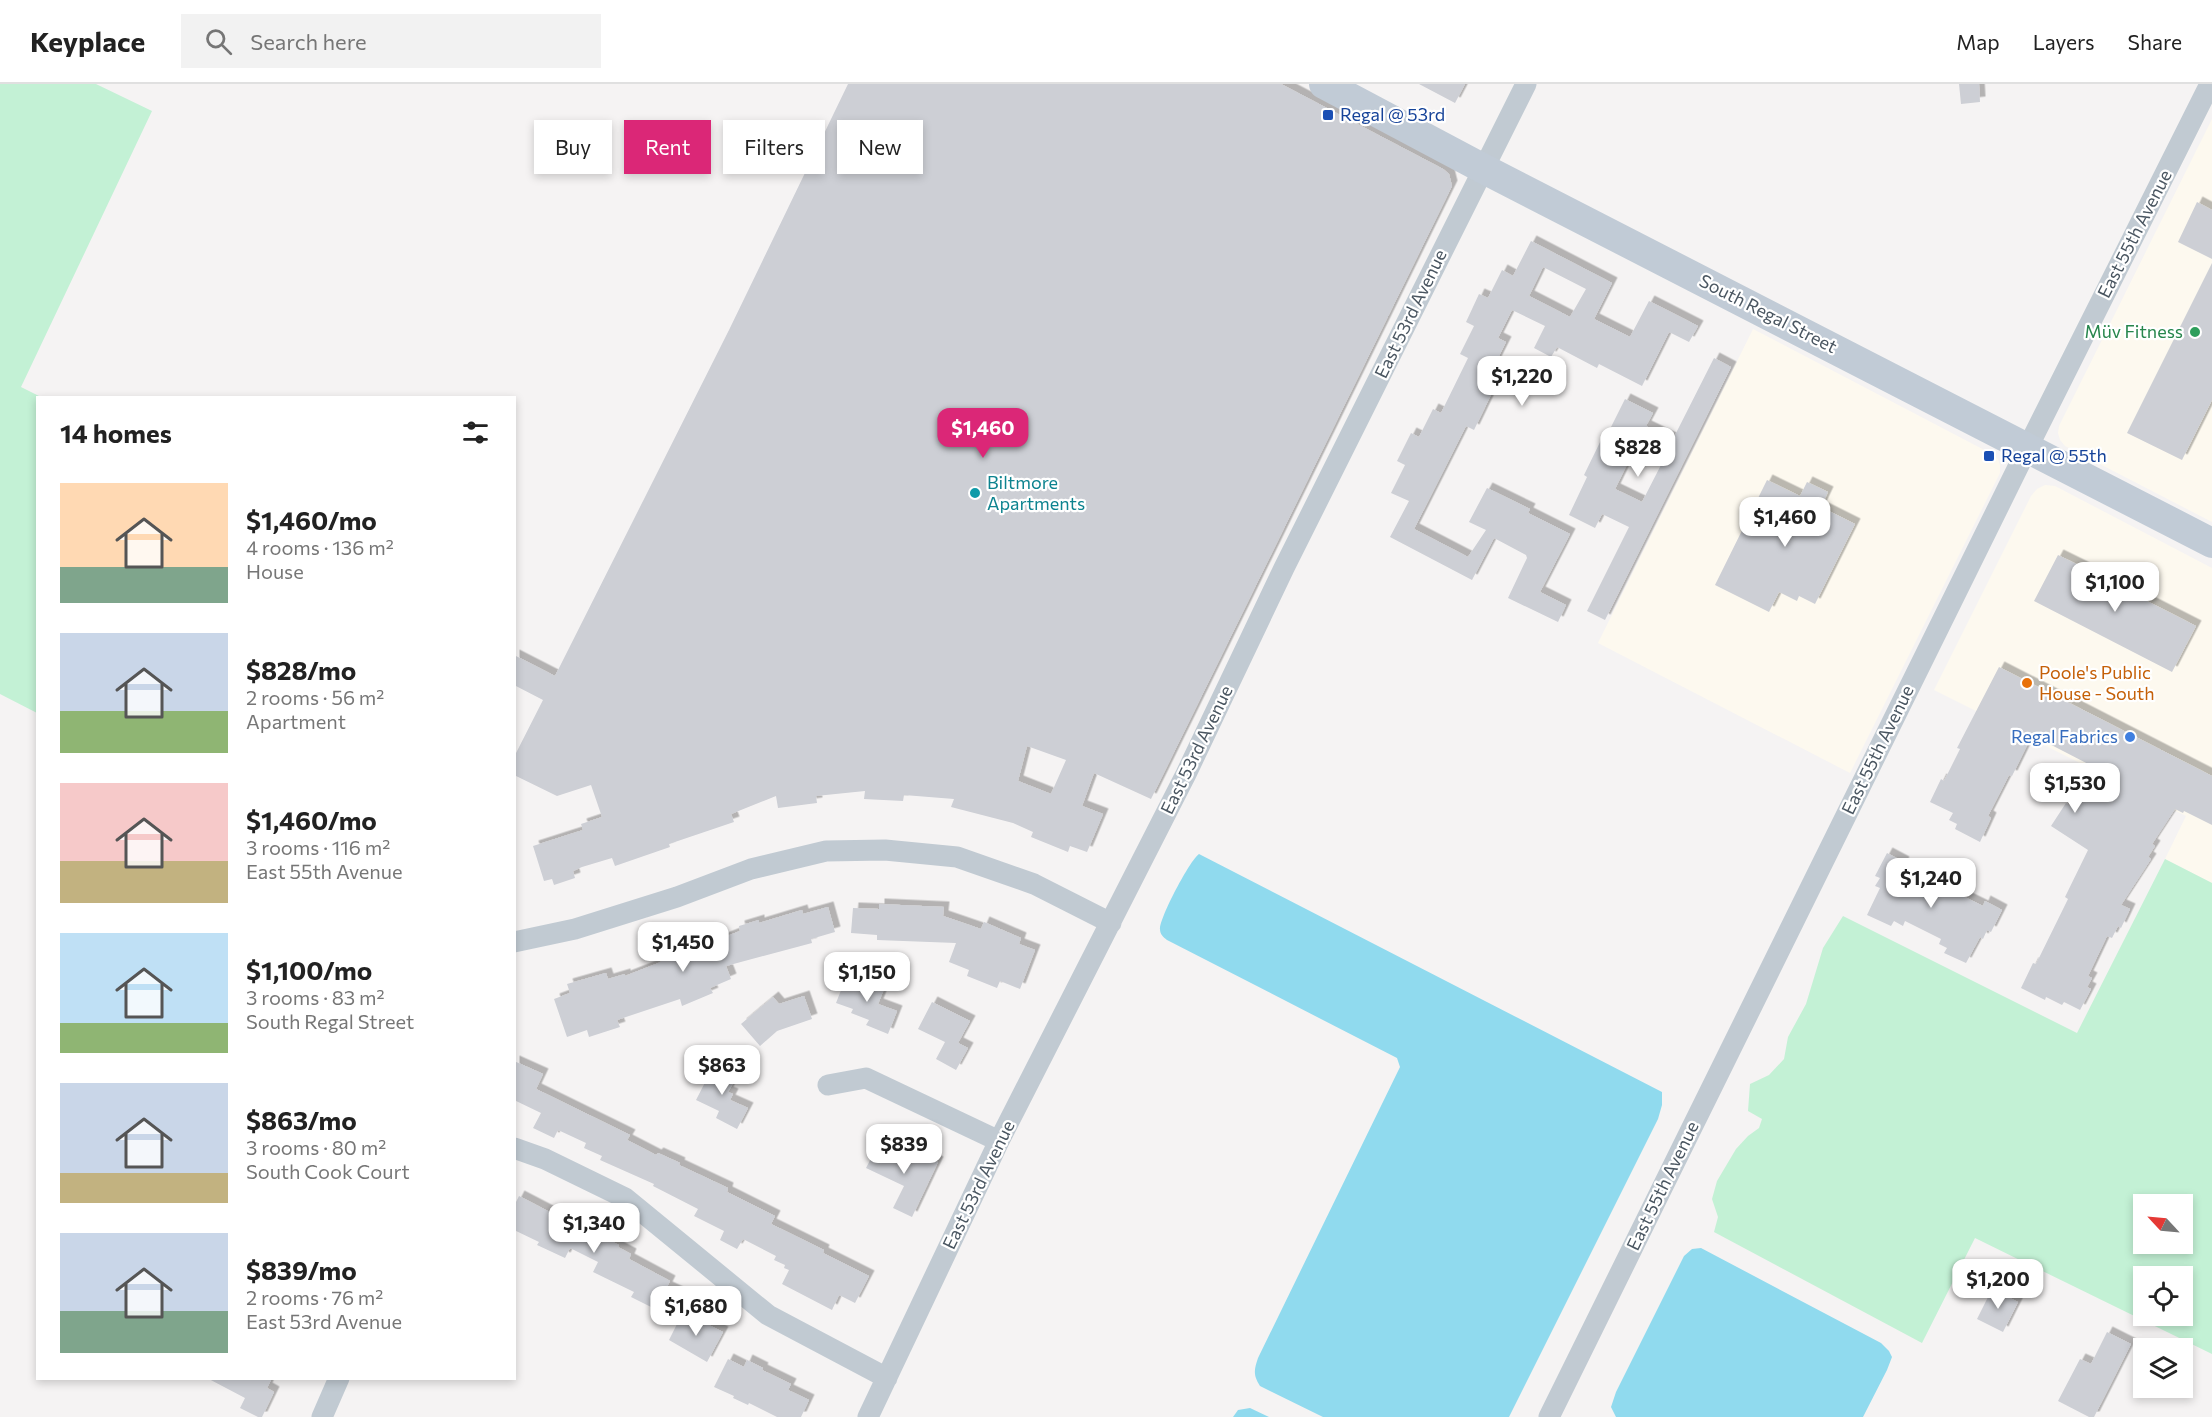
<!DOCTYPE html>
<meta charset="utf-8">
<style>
:root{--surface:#fff;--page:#f2f2f2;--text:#222;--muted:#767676;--line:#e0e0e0;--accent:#db2777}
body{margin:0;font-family:Commissioner,sans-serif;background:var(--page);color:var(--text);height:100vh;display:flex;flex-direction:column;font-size:22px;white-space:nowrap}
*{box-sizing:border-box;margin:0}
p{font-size:20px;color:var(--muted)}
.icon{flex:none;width:33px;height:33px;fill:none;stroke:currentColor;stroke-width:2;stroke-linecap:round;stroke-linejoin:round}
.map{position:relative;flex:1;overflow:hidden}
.panel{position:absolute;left:36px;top:312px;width:480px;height:984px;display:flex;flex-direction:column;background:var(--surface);border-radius:0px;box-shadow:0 3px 9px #0003}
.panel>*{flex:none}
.hud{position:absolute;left:534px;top:36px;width:570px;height:54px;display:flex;gap:12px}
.needle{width:39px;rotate:296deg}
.fabs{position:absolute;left:2133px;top:1110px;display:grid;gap:12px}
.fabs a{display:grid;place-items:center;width:60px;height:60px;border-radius:0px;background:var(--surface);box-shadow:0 3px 9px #0003;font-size:30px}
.price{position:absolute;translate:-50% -51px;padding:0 14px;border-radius:12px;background:#fff;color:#222;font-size:20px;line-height:39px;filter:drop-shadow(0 2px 3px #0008)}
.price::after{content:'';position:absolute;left:50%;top:36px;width:18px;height:14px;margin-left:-9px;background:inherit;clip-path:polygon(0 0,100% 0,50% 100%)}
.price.active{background:var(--accent);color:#fff}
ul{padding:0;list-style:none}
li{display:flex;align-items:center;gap:18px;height:150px;padding:0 24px}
li span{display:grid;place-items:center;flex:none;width:168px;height:120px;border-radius:0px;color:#555}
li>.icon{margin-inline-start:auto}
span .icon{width:72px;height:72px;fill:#fffc;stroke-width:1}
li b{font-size:26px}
h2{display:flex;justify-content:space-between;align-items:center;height:72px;padding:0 24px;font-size:26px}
.chip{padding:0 21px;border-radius:0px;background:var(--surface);box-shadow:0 3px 9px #0003;font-size:21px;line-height:54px}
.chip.active{background:var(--accent);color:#fff}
header{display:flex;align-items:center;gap:36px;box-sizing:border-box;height:84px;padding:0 30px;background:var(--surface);border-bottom:2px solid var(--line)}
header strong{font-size:28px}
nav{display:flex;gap:33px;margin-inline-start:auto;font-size:21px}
.search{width:420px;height:54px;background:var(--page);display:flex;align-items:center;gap:15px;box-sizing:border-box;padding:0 21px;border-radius:0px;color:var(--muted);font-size:22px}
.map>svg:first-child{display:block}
.commercial{fill:#fdf9ef}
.green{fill:#c3f1d5;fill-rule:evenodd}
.water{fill:#90daee}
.building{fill:#cdcfd5;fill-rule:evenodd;filter:url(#shadow)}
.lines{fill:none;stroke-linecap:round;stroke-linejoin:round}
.minor{stroke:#c1cad2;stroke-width:21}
.secondary{stroke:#c1cbd6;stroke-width:30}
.transit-dot{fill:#1a4fb4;stroke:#fff;stroke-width:2}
.leisure-dot{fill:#2e9e5b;stroke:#fff;stroke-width:2}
.culture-dot{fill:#0f9aa8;stroke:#fff;stroke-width:2}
.food-dot{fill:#e8710a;stroke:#fff;stroke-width:2}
.shop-dot{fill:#3f7fe0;stroke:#fff;stroke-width:2}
.labels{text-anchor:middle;stroke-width:4.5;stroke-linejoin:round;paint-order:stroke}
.transit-label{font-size:18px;fill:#164399;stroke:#fff;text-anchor:start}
.street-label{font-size:18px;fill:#4a5661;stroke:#fff}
.leisure-label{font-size:18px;fill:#27864d;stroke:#fff;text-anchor:end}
.culture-label{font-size:18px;fill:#0d838f;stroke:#fff;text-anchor:start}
.food-label{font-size:18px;fill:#c56008;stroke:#fff;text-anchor:start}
.shop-label{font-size:18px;fill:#366cbe;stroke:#fff;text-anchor:end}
</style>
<header>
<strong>Keyplace</strong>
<div class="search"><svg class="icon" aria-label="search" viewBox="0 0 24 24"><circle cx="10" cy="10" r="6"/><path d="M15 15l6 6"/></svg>Search here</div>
<nav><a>Map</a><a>Layers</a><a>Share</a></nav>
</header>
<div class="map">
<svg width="2212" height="1333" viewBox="0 0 2212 1333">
<defs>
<filter id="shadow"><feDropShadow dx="5.5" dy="-5.5" stdDeviation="0" flood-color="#0004"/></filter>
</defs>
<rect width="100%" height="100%" fill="#f5f3f3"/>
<!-- commercial -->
<path class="commercial" d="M 2212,35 L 2212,438 L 2065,362 L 2060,356 L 2058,349 L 2059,342 Z
M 1753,245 L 1992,370 L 1998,375 L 2000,381 L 2000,389 L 1850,689 L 1598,559 Z
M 2045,401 L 2055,402 L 2212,484 L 2212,799 L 2165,775 L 2186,732 L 1934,606 L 2031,412 L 2037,405 Z"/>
<!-- green -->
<path class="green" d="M 0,0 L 96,0 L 152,27 L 21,303 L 41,313 L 38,314 L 37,629 L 0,610 Z
M 2165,775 L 2212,799 L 2212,1270 L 1975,1154 L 1922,1259 L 1714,1148 L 1718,1133 L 1712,1115 L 1717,1097 L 1736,1065 L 1748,1052 L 1759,1044 L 1762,1035 L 1748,1027 L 1750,1000 L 1769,991 L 1784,975 L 1788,953 L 1806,920 L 1823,864 L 1843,832 L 2077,949 ZM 2144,1120 L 2182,1120 L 2182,1160 L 2144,1160 ZM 2182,1192 L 2182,1232 L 2144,1232 L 2144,1192 Z"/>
<!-- water -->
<path class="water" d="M 1199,770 L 1662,1008 L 1662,1021 L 1658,1035 L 1509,1333 L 1323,1333 L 1260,1302 C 1253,1291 1254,1286 1258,1274 L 1400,983 L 1397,974 L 1167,856 C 1163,853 1160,850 1160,845 C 1160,833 1190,776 1199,770 Z
M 1701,1164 L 1881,1259 L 1889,1267 L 1892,1273 L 1887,1286 L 1863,1333 L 1616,1333 L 1611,1323 L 1616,1308 L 1684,1172 L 1692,1165 Z
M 1250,1324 L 1269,1333 L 1233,1333 L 1238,1326 Z"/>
<!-- building -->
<path class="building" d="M 848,0 L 1281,0 L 1443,85 L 1449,90 L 1452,102 L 1151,715 L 1094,689 L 1082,722 L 1103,730 L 1087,768 L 1070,762 L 1068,768 L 1031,753 L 1033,748 L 1013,739 L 951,723 L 954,715 L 904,711 L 903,717 L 864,715 L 865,707 L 816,712 L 817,719 L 778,724 L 776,712 L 731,730 L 734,738 L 669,760 L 670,763 L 615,782 L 612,774 L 582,783 L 573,787 L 575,794 L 554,801 L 552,795 L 544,797 L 533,762 L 583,746 L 581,740 L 602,733 L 591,701 L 557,712 L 514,691 L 514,673 L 543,616 L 514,601 L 514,571 L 555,592 L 729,246 ZM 1027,662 L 1066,676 L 1051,710 L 1018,697 Z
M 1419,0 L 1465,0 L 1455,19 Z
M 1959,0 L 1979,0 L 1980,18 L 1961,20 Z
M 2197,118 L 2212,126 L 2212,175 L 2178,158 Z
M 1531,157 L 1612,199 L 1594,235 L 1630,253 L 1649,217 L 1698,242 L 1689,258 L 1669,248 L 1642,302 L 1599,280 L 1597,284 L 1557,263 L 1551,273 L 1534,264 L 1545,242 L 1512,226 L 1498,254 L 1506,258 L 1492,286 L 1501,290 L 1474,346 L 1466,342 L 1414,445 L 1468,473 L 1486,446 L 1469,438 L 1487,404 L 1530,425 L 1528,429 L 1570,450 L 1540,508 L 1566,521 L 1558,538 L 1508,514 L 1527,474 L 1526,471 L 1494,454 L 1472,496 L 1390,453 L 1409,417 L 1391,409 L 1405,381 L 1397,377 L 1411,349 L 1419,353 L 1433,325 L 1441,329 L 1468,274 L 1460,270 L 1474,242 L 1466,238 L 1479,210 L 1488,214 L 1502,186 L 1513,192 ZM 1543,183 L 1586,205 L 1570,233 L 1529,212 Z
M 2212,179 L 2212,316 L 2182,376 L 2127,349 Z
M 1714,274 L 1731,283 L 1605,536 L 1587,527 L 1629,443 L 1602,430 L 1595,444 L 1569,431 L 1587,393 L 1584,391 L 1603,352 L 1606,353 L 1625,315 L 1653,329 L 1646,342 L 1673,355 ZM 1633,368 L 1661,381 L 1642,418 L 1615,405 Z
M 1767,396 L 1800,412 L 1807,398 L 1828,408 L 1821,423 L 1855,440 L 1815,520 L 1799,512 L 1797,517 L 1779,508 L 1769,528 L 1715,501 Z
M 2058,471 L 2148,515 L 2147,517 L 2196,542 L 2172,588 L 2034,517 Z
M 1999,583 L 2212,692 L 2212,741 L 2184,727 L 2183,729 L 2175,725 L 2152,760 L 2155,762 L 2148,773 L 2151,775 L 2121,821 L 2130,825 L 2121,844 L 2118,842 L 2112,854 L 2107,852 L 2088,892 L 2092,894 L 2087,903 L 2091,905 L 2080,926 L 2064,918 L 2062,921 L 2046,913 L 2045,916 L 2021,904 L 2033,879 L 2036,880 L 2068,815 L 2065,813 L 2088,766 L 2051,742 L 2066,719 L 2070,722 L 2094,683 L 2032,651 L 2012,692 L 2009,691 L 1988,732 L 1991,734 L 1980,758 L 1955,745 L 1957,740 L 1949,736 L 1953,729 L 1930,718 L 1941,695 L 1944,697 L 1960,665 L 1957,664 Z
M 1887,769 L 1904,778 L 1902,782 L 1983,822 L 1985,817 L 2002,826 L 1991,848 L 1987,846 L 1983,855 L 1980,853 L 1966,879 L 1944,869 L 1947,864 L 1939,860 L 1941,855 L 1905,837 L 1903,842 L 1894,837 L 1891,842 L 1867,831 L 1880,804 L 1875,802 L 1880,794 L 1875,792 Z
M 879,820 L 944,823 L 943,832 L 981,845 L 984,838 L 1021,854 L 1019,860 L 1035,866 L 1020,905 L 1000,897 L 997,904 L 967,892 L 969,886 L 949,878 L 956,859 L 877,856 L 877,851 L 851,849 L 853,824 L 879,825 Z
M 828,823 L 835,848 L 811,855 L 812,859 L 726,882 L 731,895 L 710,904 L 713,909 L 682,922 L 680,915 L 617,936 L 620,943 L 589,953 L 587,946 L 567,953 L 554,915 L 570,909 L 567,900 L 606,889 L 608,895 L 625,890 L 625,892 L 661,878 L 658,870 L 679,862 L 679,863 L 696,857 L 699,863 L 740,847 L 739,842 L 759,836 L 759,839 L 802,826 L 803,830 Z
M 847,891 L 848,893 L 848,891 L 884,905 L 878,920 L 897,927 L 888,950 L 866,941 L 869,936 L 851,929 L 853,925 L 836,919 Z
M 804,912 L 812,935 L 777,947 L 760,962 L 741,940 L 773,913 L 779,920 Z
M 932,918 L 970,937 L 958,959 L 968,964 L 956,986 L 936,975 L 945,958 L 918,945 Z
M 514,977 L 543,990 L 536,1005 L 630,1051 L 627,1056 L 656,1071 L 658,1069 L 680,1079 L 679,1081 L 728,1104 L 727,1108 L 775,1132 L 771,1140 L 824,1166 L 823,1169 L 869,1192 L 855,1219 L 839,1211 L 832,1226 L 782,1200 L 789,1186 L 784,1184 L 785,1181 L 774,1176 L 776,1172 L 743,1155 L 737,1165 L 720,1156 L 724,1147 L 694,1132 L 698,1125 L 653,1102 L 654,1100 L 600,1076 L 602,1072 L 584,1064 L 586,1059 L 558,1046 L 554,1054 L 533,1044 L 541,1029 L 514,1016 Z
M 715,979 L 738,991 L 728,1008 L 733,1010 L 730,1016 L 748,1024 L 737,1045 L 716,1034 L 719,1027 L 696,1016 Z
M 879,1059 L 913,1075 L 916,1068 L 938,1078 L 912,1133 L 893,1124 L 904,1102 L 866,1084 Z
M 519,1112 L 569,1138 L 569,1136 L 619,1161 L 618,1163 L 631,1170 L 629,1175 L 670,1197 L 667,1203 L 680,1209 L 669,1232 L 631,1213 L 634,1208 L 593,1188 L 598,1178 L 570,1164 L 565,1174 L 537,1161 L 539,1158 L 514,1146 L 514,1122 Z
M 1992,1205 L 2018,1218 L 2003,1248 L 1977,1235 Z
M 683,1228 L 723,1248 L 707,1278 L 669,1256 Z
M 2107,1248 L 2131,1260 L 2094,1333 L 2089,1333 L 2058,1317 L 2080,1275 L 2091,1280 Z
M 728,1275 L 744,1283 L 747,1276 L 763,1284 L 762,1286 L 791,1300 L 788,1306 L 809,1316 L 801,1333 L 777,1333 L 749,1319 L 748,1321 L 733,1314 L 734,1312 L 714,1303 Z
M 207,1294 L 272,1294 L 267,1304 L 274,1308 L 262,1333 L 258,1333 L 240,1324 L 245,1314 Z"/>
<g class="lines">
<!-- minor -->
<path class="minor" d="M 514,858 L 575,845 L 677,813 L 751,785 L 826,767 L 885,766 L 957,773 L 1034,800 L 1111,839
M 828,1001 L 866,994 L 999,1057
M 514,1064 L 545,1075 L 625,1114 L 768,1231 L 887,1294
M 322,1333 L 339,1294
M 868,1333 L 999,1057 L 1186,690 L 1284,484 L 1526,0
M 1549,1333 L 2028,363 L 2210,0"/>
<!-- secondary -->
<path class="secondary" d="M 1324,0 L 1482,84 L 2212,459"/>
</g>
<!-- markers -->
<g class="transit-dot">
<rect x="1322" y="25" width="12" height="12" rx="3"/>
<rect x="1983" y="366" width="12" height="12" rx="3"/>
</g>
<circle class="leisure-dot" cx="2195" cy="248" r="6"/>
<circle class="culture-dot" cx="975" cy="409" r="6"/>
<circle class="food-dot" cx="2027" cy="599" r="6"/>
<circle class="shop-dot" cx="2130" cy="653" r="6"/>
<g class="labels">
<!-- transit labels -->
<g class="transit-label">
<text x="1340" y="37">Regal @ 53rd</text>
<text x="2001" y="378">Regal @ 55th</text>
</g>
<!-- street labels -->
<g class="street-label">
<text transform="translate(2135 150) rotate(-63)" y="6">East 55th Avenue</text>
<text transform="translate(1411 230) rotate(-64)" y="6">East 53rd Avenue</text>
<text transform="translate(1768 230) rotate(27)" y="6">South Regal Street</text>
<text transform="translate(1197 666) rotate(-64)" y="6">East 53rd Avenue</text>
<text transform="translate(1878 666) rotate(-64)" y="6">East 55th Avenue</text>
<text transform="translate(979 1101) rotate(-64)" y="6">East 53rd Avenue</text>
<text transform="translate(1663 1102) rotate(-64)" y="6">East 55th Avenue</text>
</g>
<!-- leisure labels -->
<g class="leisure-label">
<text x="2183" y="254">Müv Fitness</text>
</g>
<!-- culture labels -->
<g class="culture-label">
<text x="987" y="405">Biltmore<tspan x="987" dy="21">Apartments</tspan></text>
</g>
<!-- food labels -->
<g class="food-label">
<text x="2039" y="595">Poole's Public<tspan x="2039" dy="21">House - South</tspan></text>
</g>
<!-- shop labels -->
<g class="shop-label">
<text x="2118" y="659">Regal Fabrics</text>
</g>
</g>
</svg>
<div class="fabs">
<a><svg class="needle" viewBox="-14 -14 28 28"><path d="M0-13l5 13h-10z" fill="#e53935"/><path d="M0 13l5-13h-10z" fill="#767676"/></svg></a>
<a><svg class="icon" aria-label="locate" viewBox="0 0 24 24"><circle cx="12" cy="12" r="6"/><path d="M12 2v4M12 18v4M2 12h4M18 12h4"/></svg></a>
<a><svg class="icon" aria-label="layers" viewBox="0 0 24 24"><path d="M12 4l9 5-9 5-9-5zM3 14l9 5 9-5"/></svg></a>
</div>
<b class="price" style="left:1522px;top:323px">$1,220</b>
<b class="price active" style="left:983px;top:375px">$1,460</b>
<b class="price" style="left:1638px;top:394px">$828</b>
<b class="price" style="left:1785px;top:464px">$1,460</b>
<b class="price" style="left:2115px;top:529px">$1,100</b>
<b class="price" style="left:2075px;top:730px">$1,530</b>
<b class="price" style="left:1931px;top:825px">$1,240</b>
<b class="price" style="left:683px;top:889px">$1,450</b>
<b class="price" style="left:867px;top:919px">$1,150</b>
<b class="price" style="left:722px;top:1012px">$863</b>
<b class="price" style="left:904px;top:1091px">$839</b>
<b class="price" style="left:594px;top:1170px">$1,340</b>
<b class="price" style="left:1998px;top:1226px">$1,200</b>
<b class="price" style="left:696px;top:1253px">$1,680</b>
<div class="hud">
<a class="chip">Buy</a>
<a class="chip active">Rent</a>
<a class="chip">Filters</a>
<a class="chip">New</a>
</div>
<section class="panel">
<h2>14 homes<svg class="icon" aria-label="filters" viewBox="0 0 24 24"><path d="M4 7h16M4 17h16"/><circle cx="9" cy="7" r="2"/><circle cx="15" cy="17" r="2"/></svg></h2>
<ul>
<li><span style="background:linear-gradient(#ffd9b3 70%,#7fa58c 0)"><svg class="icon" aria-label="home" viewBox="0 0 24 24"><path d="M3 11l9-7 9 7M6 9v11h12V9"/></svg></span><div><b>$1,460/mo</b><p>4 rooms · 136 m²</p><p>House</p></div></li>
<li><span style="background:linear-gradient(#c9d6e8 65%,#8fb573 0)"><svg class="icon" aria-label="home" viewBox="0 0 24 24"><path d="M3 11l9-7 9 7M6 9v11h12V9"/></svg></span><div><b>$828/mo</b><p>2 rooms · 56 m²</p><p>Apartment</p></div></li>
<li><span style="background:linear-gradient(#f6c9c9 65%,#c2b280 0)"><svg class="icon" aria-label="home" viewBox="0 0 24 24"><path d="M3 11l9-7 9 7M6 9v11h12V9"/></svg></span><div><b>$1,460/mo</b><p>3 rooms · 116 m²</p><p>East 55th Avenue</p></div></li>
<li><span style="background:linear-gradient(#bfe0f5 75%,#8fb573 0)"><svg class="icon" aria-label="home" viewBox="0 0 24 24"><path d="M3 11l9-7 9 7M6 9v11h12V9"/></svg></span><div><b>$1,100/mo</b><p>3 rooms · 83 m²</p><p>South Regal Street</p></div></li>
<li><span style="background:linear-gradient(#c9d6e8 75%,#c2b280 0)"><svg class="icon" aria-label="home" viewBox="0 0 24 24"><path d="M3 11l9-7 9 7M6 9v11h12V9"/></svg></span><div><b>$863/mo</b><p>3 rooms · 80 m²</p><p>South Cook Court</p></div></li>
<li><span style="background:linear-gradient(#c9d6e8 65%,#7fa58c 0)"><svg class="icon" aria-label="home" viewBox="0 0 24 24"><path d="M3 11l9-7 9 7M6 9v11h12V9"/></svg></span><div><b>$839/mo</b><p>2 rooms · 76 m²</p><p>East 53rd Avenue</p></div></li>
</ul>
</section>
</div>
